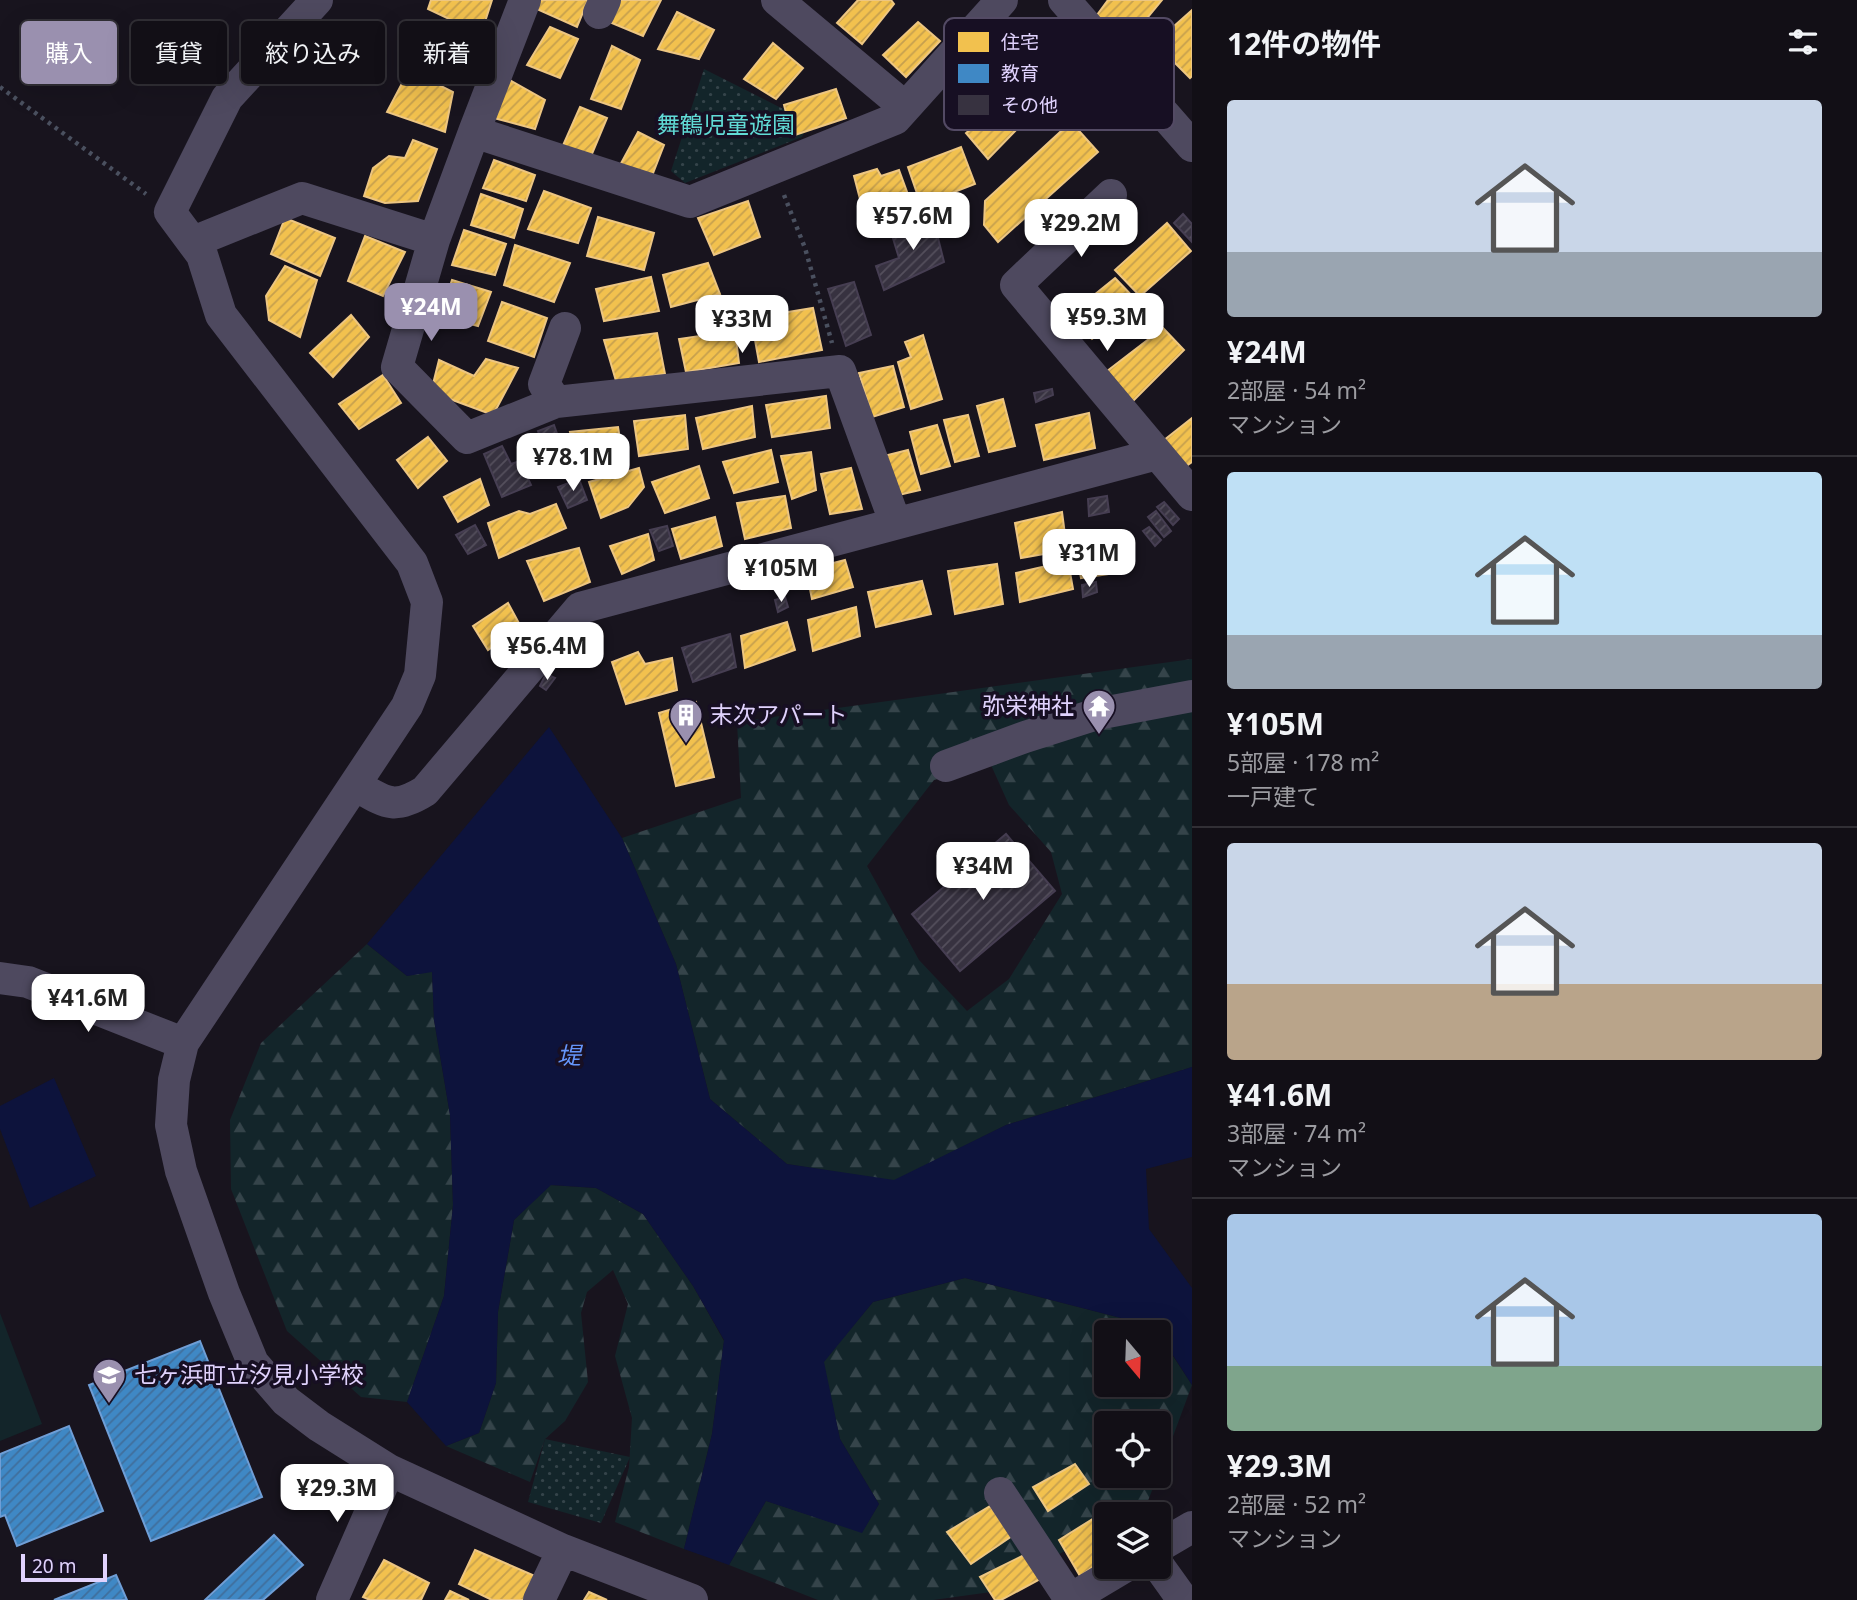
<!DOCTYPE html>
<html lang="ja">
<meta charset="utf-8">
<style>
:root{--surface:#120f16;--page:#1f1d23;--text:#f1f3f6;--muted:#9c9ca1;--line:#312f35;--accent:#9a90af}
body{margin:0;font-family:"Noto Sans","Noto Sans JP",sans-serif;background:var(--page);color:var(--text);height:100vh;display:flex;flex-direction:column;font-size:26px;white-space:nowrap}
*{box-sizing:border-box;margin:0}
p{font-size:23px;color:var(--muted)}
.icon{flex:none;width:38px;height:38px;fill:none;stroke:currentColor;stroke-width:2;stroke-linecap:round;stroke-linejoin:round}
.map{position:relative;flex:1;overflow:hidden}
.sheet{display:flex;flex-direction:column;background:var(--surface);width:665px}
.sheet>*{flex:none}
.top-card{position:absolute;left:21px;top:21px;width:665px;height:63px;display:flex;gap:14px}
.needle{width:46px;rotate:161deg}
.tools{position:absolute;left:1094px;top:1320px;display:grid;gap:14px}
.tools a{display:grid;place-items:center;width:77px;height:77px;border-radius:7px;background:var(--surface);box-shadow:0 7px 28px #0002,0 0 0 2px var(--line);font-size:35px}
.scale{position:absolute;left:21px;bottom:18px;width:86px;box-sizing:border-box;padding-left:7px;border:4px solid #e0d2fd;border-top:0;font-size:19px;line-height:24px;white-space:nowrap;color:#e0d2fd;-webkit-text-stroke:5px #170f23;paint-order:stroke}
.price{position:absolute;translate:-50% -60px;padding:0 16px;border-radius:14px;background:#fff;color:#222;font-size:23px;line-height:46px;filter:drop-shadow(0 2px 4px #0008)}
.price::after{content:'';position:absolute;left:50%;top:42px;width:21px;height:16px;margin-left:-10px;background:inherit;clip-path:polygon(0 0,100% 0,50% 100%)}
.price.active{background:var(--accent);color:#fff}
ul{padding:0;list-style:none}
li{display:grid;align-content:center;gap:14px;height:371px;padding:0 35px}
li+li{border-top:2px solid var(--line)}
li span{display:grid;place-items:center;height:217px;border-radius:7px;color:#555}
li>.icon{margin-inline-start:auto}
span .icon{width:126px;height:126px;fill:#fffc;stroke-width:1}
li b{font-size:30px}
h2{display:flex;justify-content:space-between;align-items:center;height:84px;padding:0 35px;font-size:30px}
.tag{padding:0 24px;border-radius:7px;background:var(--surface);box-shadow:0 7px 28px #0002,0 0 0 2px var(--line);font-size:24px;line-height:63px}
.tag.active{background:var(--accent);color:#fff}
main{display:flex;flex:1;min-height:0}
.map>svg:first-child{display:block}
.green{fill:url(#green-dots)}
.forest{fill:url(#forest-firs);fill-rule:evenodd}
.pitch{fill:#13252a}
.water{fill:#0d133c}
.homes{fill:url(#homes-hatch);stroke:#edc682;stroke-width:2}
.schools{fill:url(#schools-hatch);stroke:#6f9ed6;stroke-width:2}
.building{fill:url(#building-hatch);stroke:#463e52;stroke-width:2}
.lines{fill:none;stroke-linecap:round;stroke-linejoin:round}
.path{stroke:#4a505f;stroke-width:4.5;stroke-dasharray:3.5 5;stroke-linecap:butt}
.minor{stroke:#4e495f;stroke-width:32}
.labels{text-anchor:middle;stroke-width:7;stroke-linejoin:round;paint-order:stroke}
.park-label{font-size:23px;fill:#61dbd6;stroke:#170f23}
.poi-label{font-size:23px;fill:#e0d2fd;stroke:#170f23;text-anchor:start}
.water-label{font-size:24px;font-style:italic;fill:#6595f9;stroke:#170f23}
.key{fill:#170f23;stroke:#534a64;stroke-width:2}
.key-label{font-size:19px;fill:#e0d2fd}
</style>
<main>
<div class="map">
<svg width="1192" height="1600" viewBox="0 0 1192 1600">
<defs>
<pattern id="green-dots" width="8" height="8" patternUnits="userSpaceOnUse" patternTransform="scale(1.75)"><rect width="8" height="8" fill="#13252a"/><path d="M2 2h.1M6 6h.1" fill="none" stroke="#35444a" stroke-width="1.8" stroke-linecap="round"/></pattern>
<pattern id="forest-firs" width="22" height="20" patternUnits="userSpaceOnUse" patternTransform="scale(1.75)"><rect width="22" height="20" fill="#13252a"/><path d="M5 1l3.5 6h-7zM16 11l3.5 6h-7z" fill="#35444a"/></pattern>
<pattern id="homes-hatch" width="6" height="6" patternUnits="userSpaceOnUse" patternTransform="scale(1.75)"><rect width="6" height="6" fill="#f2c14e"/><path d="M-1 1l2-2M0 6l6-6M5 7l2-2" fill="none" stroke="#c6a04e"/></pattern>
<pattern id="schools-hatch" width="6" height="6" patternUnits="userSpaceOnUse" patternTransform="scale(1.75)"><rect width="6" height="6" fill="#3f88c5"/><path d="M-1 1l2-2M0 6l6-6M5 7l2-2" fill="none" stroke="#406e9b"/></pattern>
<pattern id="building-hatch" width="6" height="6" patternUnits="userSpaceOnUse" patternTransform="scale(1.75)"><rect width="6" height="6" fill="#373240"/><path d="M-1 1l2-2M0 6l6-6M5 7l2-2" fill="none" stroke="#544f5c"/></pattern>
</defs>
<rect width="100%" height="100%" fill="#18141e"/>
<!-- green -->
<path class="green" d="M 704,69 L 809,122 L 802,137 L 685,183 L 671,171 Z
M 545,1439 L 630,1457 L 601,1523 L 528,1502 Z"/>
<!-- forest -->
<path class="forest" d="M 1192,659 L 1192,1067 L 1006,1125 L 894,1181 L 787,1164 L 710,1099 L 676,964 L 622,838 L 741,798 L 737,722 ZM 991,765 L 1009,805 L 1051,852 L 1062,894 L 1009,979 L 967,1011 L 919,960 L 867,866 L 934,780 Z
M 367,944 L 407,976 L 432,971 L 434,1020 L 450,1115 L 453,1205 L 444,1296 L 407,1402 L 361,1397 L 287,1331 L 231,1189 L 230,1120 L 261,1043 Z
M 550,1185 L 596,1188 L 643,1214 L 693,1286 L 724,1341 L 712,1434 L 684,1549 L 615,1522 L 629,1467 L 632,1418 L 615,1356 L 628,1304 L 613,1270 L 587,1292 L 581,1313 L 588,1382 L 565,1421 L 545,1439 L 530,1482 L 446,1446 L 479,1433 L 496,1383 L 498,1312 L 514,1220 Z
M 965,1278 L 1152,1326 L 1156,1332 L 1106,1332 L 1106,1384 L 1158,1384 L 1159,1335 L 1192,1385 L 1159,1474 L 1158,1423 L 1106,1423 L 1106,1475 L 1158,1475 L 1146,1506 L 1132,1514 L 1106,1514 L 1106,1528 L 991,1592 L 933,1600 L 818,1600 L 729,1565 L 766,1501 L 862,1532 L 879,1504 L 840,1439 L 823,1362 L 873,1302 Z"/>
<!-- pitch -->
<path class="pitch" d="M 0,1313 L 42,1424 L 0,1441 Z"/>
<!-- water -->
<path class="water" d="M 549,727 L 622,838 L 676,964 L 710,1099 L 787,1164 L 894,1180 L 1006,1125 L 1192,1067 L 1192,1157 L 1146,1169 L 1149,1229 L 1192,1288 L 1192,1385 L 1158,1332 L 1152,1326 L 965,1278 L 873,1302 L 824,1362 L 840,1439 L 879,1504 L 862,1533 L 766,1501 L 729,1565 L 684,1549 L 712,1434 L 724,1340 L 693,1286 L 643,1214 L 596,1188 L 551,1185 L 514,1220 L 498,1312 L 496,1383 L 479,1433 L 446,1446 L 407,1402 L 444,1296 L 453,1205 L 450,1115 L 434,1020 L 432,972 L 407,976 L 367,944 Z
M 54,1078 L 96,1176 L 30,1208 L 0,1129 L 0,1106 Z"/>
<!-- homes -->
<path class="homes" d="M 431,0 L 492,0 L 481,34 L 428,9 Z
M 531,0 L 588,0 L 577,27 L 528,5 Z
M 620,0 L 661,0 L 643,36 L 607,21 Z
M 858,0 L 891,0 L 894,4 L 862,44 L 837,23 Z
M 1108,0 L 1162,0 L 1124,46 L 1094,19 Z
M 1192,10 L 1192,76 L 1190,78 L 1155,43 Z
M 677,12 L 714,30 L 699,59 L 658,49 Z
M 918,22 L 940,41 L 906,77 L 883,55 Z
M 426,25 L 475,45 L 459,83 L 408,63 Z
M 550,27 L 578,39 L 560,78 L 527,65 Z
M 773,43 L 803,68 L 776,99 L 744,79 Z
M 612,46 L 640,60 L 621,109 L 591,99 Z
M 409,70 L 453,92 L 445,132 L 387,112 Z
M 506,78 L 545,100 L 535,129 L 490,117 Z
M 836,89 L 846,118 L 792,136 L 784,105 Z
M 998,106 L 1017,129 L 988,159 L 966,133 Z
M 580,107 L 607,118 L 589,161 L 561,150 Z
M 1071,122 L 1098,152 L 998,242 L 984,225 L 985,201 Z
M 638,132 L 664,145 L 650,181 L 619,167 Z
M 413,140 L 437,149 L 418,201 L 385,203 L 364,196 L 373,168 L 389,156 L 405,158 Z
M 961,147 L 975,184 L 921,205 L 908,167 Z
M 494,160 L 535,175 L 526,201 L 483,188 Z
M 877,169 L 881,176 L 899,170 L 914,211 L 868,230 L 854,176 Z
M 544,191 L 591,208 L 578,243 L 528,229 Z
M 481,194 L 523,209 L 514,238 L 471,225 Z
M 748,201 L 760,237 L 714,255 L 698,218 Z
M 598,217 L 654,233 L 644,270 L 587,256 Z
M 285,218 L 335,238 L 320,276 L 271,254 Z
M 1167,223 L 1191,251 L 1140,296 L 1115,270 Z
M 464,230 L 506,244 L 495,275 L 452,265 Z
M 365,236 L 405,252 L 383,296 L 348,281 Z
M 515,245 L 570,263 L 554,302 L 504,285 Z
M 708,263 L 720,294 L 671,307 L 663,275 Z
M 285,266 L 317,280 L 300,337 L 269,320 L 266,296 Z
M 651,277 L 659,311 L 604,321 L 596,289 Z
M 1115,278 L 1137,301 L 1092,339 L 1068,316 Z
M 452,280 L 491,292 L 478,326 L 440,316 Z
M 502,302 L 547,318 L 534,357 L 488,341 Z
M 813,308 L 822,350 L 759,362 L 751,318 Z
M 351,315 L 369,337 L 333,377 L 310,353 Z
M 1163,328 L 1184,350 L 1131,403 L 1106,372 Z
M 735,331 L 739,363 L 686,372 L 679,339 Z
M 657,333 L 665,374 L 616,381 L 604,340 Z
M 923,335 L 942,399 L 911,409 L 898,362 L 911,357 L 905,342 Z
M 486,359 L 518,368 L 493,415 L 431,392 L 439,360 L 474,376 Z
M 893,366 L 904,407 L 872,417 L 859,373 Z
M 383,375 L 401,403 L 359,429 L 339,404 Z
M 826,396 L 830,428 L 772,437 L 766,405 Z
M 1003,399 L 1015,446 L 989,452 L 977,406 Z
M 752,406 L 755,437 L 703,449 L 696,418 Z
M 1089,413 L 1095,448 L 1044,460 L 1036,425 Z
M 685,415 L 688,449 L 639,456 L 634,421 Z
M 968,415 L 979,456 L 955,462 L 944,420 Z
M 1192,418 L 1192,462 L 1185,467 L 1163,441 Z
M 937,425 L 950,466 L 921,474 L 910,432 Z
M 618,427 L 623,458 L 579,468 L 570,432 Z
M 428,437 L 447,461 L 418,488 L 397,460 Z
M 771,450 L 778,482 L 734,493 L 723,462 Z
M 908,450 L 920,490 L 894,496 L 884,456 Z
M 811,452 L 816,490 L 792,499 L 781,456 Z
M 699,466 L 709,498 L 665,513 L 652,482 Z
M 639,468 L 644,487 L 628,507 L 601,518 L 589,482 Z
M 851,468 L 862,509 L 830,514 L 821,474 Z
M 480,479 L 489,505 L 458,522 L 444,497 Z
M 785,496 L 791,528 L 745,539 L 737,503 Z
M 556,504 L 566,528 L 499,558 L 488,523 L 519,511 L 530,514 Z
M 1062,512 L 1067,550 L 1021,558 L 1015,523 Z
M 715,517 L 722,546 L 681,559 L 672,529 Z
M 1124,533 L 1123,572 L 1081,578 L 1074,541 Z
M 648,534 L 654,560 L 622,574 L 610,546 Z
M 579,548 L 590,582 L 544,601 L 527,561 Z
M 845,560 L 853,587 L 812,599 L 806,570 Z
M 1068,561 L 1073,589 L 1020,602 L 1016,573 Z
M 997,564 L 1003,604 L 955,614 L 948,571 Z
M 922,581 L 931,614 L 876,627 L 868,592 Z
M 508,603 L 521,627 L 488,650 L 473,626 Z
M 856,607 L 860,636 L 813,651 L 808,620 Z
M 787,622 L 795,650 L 745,668 L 741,636 Z
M 638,652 L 645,664 L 672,658 L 677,690 L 626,704 L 612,662 Z
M 696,702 L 714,777 L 676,786 L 659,713 Z
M 1075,1464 L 1089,1484 L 1048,1511 L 1033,1487 Z
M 990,1506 L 1012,1536 L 971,1564 L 947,1532 Z
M 1107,1510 L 1110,1514 L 1106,1514 L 1106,1558 L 1080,1576 L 1059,1540 Z
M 475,1550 L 535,1576 L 525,1600 L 492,1600 L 459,1584 Z
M 1030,1552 L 1046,1576 L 1001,1600 L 995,1600 L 980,1577 Z
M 384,1560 L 429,1583 L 421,1600 L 370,1600 L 363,1597 Z
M 450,1591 L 469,1600 L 445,1600 Z
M 589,1592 L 607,1600 L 584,1600 Z"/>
<!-- schools -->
<path class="schools" d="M 200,1341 L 262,1497 L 151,1541 L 89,1385 Z
M 69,1426 L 103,1511 L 17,1546 L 5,1515 L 0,1517 L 0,1454 Z
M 274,1535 L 303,1565 L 263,1600 L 205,1600 Z
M 116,1575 L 127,1600 L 54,1600 Z"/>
<!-- building -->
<path class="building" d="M 939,213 L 944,224 L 936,230 L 944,262 L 884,290 L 876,266 L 899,258 L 892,235 Z
M 1183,214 L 1192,224 L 1192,242 L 1174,223 Z
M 854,282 L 871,335 L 846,346 L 828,289 Z
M 1052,389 L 1053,395 L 1036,402 L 1034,393 Z
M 554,425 L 560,442 L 543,446 L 538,431 Z
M 502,446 L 511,464 L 520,461 L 531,485 L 502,497 L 484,454 Z
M 579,479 L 587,500 L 568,508 L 558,487 Z
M 1107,496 L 1109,512 L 1089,516 L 1088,499 Z
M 1164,502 L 1179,519 L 1173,525 L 1157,507 Z
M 1156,511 L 1171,531 L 1164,537 L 1148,517 Z
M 475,525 L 486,545 L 468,554 L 456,535 Z
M 667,526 L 673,546 L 659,551 L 650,530 Z
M 1149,527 L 1161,540 L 1155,546 L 1143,531 Z
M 1096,582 L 1097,592 L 1083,597 L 1082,585 Z
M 785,597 L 788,607 L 778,612 L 775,600 Z
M 730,634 L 736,667 L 693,682 L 682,648 Z
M 546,674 L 555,678 L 546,690 L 540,686 Z
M 1006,834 L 1055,891 L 960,971 L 912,914 Z"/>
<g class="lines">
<!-- path -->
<path class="path" d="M 0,87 L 146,194
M 784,195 L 805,248 L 832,343"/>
<!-- minor -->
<path class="minor" d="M 317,0 L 227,98 L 170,212 L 202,255 L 221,315 L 412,563 L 427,602 L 420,675 L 407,706 L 183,1043 L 174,1080 L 171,1125 L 181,1171 L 224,1293 L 253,1363 L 286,1401 L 319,1426 L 389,1470 L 563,1550 L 692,1600
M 777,0 L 905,107
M 1064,0 L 1192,146
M 599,13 L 605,0
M 474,132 L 525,0
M 1111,195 L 1016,285 L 1192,495
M 434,240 L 397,367 L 467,438 L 556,402 L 840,371 L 895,522
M 193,242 L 302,198 L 434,240 L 474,132 L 690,202 L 895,119 L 1002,0
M 556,402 L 544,384 L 565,328
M 946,766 L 1025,737 L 1097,714 L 1192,696
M 355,785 C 385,802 393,811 425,791 L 580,608 L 1157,454
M 0,978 L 28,982 L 183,1043
M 1000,1493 L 1070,1599
M 1158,1547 L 1192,1527
M 1158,1565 L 1183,1600
M 332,1600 L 389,1470
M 539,1600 L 563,1550
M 1069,1600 L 1126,1566"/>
</g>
<!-- icons -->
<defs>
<symbol id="temple-pin" viewBox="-11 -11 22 30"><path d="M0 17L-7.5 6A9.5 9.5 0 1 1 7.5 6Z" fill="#9a90af" stroke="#170f23"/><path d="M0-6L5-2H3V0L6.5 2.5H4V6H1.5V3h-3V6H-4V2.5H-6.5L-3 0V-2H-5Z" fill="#fff"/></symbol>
<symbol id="building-pin" viewBox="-11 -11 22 30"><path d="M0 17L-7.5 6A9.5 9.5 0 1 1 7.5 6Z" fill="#9a90af" stroke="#170f23"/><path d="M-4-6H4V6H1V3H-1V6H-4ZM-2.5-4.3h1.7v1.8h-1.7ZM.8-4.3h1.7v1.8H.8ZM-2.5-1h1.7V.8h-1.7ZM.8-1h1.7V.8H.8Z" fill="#fff"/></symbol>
<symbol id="school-pin" viewBox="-11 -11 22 30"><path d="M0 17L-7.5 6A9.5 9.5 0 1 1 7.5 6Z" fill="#9a90af" stroke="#170f23"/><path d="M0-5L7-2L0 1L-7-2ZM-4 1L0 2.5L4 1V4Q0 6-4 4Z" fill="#fff"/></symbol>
</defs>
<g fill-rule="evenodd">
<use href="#temple-pin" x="1080" y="687" width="38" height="52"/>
<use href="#building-pin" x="667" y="696" width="38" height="52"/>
<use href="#school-pin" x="90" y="1356" width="38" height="52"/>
</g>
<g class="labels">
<!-- park labels -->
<g class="park-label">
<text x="726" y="133">舞鶴児童遊園</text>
</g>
<!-- poi labels -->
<g class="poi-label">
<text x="1074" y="714" text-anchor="end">弥栄神社</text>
<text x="710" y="723">末次アパート</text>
<text x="134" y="1383">七ヶ浜町立汐見小学校</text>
</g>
<!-- water labels -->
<g class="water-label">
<text x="569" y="1064">堤</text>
</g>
</g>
<!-- legend -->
<rect x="944" y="18" width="230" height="112" rx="10" class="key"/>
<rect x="958" y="32" width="31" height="20" fill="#f2c14e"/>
<rect x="958" y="64" width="31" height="19" fill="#3f88c5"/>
<rect x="958" y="95" width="31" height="20" fill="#373240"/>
<g class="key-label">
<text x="1001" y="49">住宅</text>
<text x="1001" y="80">教育</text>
<text x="1001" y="112">その他</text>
</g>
</svg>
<div class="tools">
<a><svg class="needle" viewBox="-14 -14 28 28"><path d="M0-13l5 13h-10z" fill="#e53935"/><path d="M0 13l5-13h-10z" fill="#9c9ca1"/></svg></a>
<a><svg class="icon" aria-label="locate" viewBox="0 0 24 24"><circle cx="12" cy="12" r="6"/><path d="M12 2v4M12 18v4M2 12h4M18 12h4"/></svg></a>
<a><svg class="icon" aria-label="layers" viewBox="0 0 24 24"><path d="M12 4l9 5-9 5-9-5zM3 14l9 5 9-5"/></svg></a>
</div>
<div class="scale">20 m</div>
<b class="price" style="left:913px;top:252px">¥57.6M</b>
<b class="price" style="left:1081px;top:259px">¥29.2M</b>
<b class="price active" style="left:431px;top:343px">¥24M</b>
<b class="price" style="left:1107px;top:353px">¥59.3M</b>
<b class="price" style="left:742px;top:355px">¥33M</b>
<b class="price" style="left:573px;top:493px">¥78.1M</b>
<b class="price" style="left:1089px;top:589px">¥31M</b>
<b class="price" style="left:781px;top:604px">¥105M</b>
<b class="price" style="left:547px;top:682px">¥56.4M</b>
<b class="price" style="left:983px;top:902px">¥34M</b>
<b class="price" style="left:88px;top:1034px">¥41.6M</b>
<b class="price" style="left:337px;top:1524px">¥29.3M</b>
<div class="top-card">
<a class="tag active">購入</a>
<a class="tag">賃貸</a>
<a class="tag">絞り込み</a>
<a class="tag">新着</a>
</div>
</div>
<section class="sheet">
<h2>12件の物件<svg class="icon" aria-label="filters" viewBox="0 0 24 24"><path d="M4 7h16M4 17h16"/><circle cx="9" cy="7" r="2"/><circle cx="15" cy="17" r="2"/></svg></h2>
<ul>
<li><span style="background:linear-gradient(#c9d6e8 70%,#9aa5b1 0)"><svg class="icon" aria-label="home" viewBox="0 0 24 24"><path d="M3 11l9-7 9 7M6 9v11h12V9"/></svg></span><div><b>¥24M</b><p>2部屋 · 54 m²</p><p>マンション</p></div></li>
<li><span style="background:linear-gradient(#bfe0f5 75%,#9aa5b1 0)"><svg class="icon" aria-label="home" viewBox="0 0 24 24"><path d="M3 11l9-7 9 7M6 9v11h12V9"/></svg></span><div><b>¥105M</b><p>5部屋 · 178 m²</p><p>一戸建て</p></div></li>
<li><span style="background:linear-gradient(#c9d6e8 65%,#b9a48a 0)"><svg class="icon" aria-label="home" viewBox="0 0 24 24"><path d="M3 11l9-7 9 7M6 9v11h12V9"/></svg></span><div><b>¥41.6M</b><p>3部屋 · 74 m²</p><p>マンション</p></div></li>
<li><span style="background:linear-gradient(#a9c7e8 70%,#7fa58c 0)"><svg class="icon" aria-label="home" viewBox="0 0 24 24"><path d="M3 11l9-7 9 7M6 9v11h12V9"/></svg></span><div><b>¥29.3M</b><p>2部屋 · 52 m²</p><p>マンション</p></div></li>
</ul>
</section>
</main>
